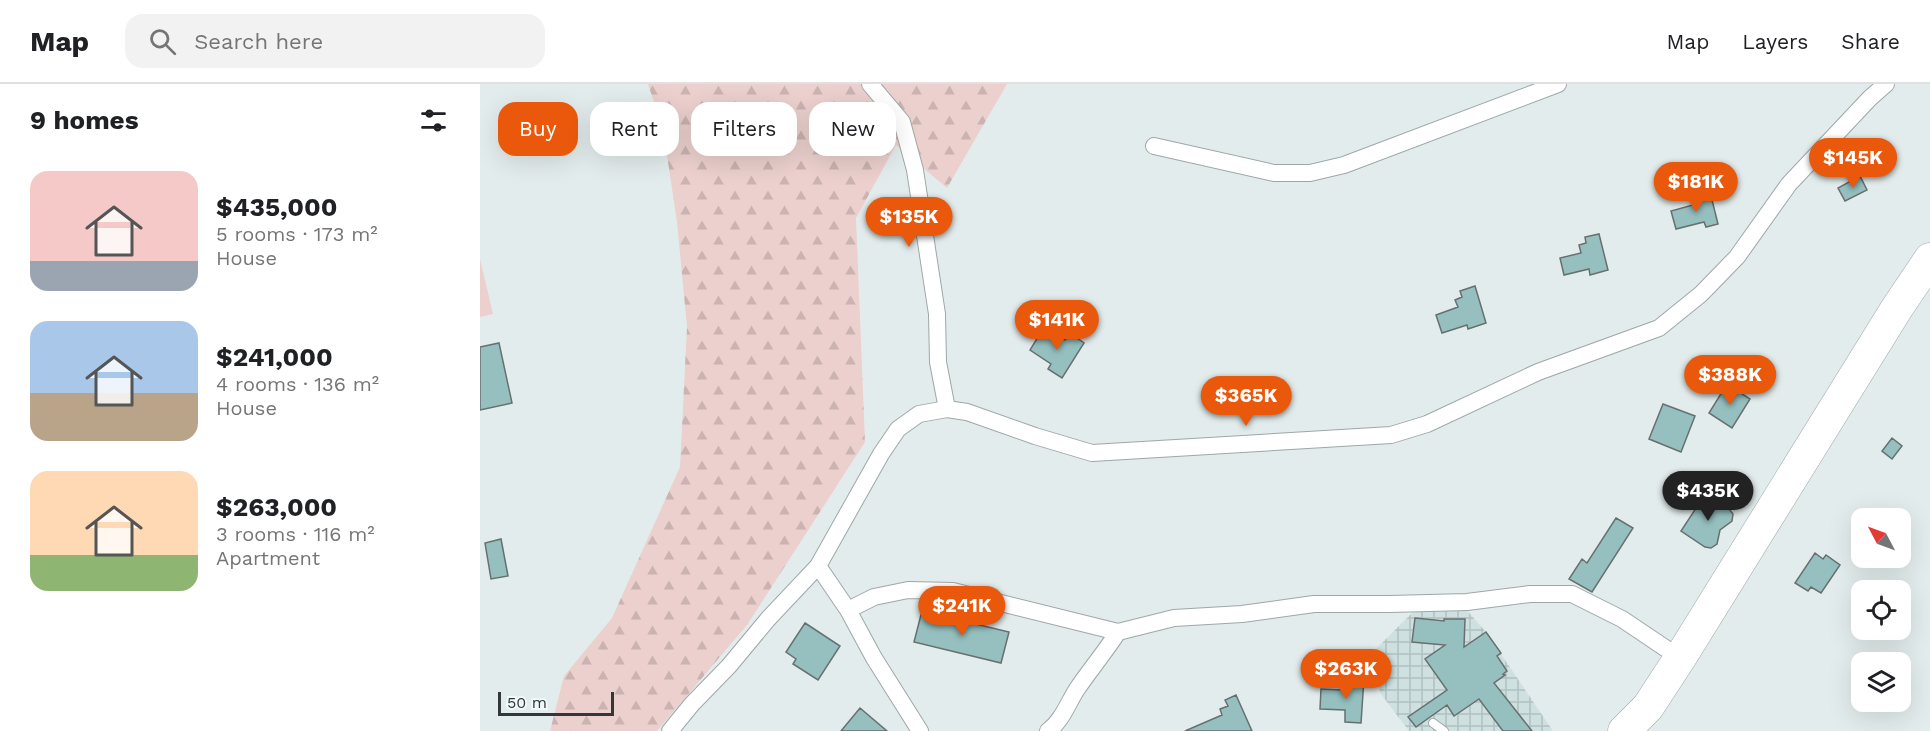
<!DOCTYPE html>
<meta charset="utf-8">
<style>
:root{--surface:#fff;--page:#f2f2f2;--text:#202124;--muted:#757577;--line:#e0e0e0;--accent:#ea580c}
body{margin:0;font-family:"Work Sans",sans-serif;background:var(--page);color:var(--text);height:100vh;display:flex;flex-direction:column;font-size:22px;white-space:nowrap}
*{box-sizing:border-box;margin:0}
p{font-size:20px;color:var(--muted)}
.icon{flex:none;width:33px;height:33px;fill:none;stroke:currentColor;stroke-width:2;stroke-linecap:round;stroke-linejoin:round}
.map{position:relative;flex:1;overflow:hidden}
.side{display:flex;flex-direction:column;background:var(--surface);width:480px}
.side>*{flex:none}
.guide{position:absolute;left:18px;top:18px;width:570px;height:54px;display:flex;gap:12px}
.needle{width:39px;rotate:311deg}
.controls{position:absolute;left:1371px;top:424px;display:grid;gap:12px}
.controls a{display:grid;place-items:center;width:60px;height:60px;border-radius:12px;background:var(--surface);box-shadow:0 6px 24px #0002;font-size:30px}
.scale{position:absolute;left:18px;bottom:15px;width:116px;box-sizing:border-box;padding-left:6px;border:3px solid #333737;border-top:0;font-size:16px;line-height:21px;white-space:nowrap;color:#333737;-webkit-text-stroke:4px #f0fafa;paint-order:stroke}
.price{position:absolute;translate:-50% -51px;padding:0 14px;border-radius:21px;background:var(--accent);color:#fff;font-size:20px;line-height:39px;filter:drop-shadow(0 2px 3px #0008)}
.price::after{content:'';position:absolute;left:50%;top:36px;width:18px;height:14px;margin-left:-9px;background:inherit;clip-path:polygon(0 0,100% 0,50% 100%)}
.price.active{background:#222;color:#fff}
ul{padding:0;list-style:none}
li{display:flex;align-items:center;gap:18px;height:150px;padding:0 30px}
li span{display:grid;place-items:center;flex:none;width:168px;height:120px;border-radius:18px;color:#555}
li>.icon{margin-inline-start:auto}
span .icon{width:72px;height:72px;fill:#fffc;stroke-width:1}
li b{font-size:26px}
h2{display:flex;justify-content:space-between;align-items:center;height:72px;padding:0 30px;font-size:26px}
.chip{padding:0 21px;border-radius:18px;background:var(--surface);box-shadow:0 6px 24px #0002;font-size:21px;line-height:54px}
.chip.active{background:var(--accent);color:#fff}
header{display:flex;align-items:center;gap:36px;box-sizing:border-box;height:84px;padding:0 30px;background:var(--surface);border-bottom:2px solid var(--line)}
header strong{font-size:28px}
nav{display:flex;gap:33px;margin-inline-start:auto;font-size:21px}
.search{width:420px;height:54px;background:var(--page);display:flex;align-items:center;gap:15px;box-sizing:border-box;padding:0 21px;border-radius:18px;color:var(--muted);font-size:22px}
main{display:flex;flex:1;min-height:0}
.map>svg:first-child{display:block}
.industrial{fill:url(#industrial-grid)}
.forest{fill:url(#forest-firs)}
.park{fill:#ebd0cd}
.building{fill:#96c0c0;stroke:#676f6f;stroke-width:1.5}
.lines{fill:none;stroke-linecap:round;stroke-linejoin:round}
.lane-casing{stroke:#9ea7a7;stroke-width:10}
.street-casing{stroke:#9ea7a7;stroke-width:18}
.highway-casing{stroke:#9ea7a7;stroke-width:33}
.lane{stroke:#fff;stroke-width:8}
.street{stroke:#fff;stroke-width:16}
.highway{stroke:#fff;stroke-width:32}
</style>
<header>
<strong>Map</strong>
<div class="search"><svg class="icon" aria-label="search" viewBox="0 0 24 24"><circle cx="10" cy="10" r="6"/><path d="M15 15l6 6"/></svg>Search here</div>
<nav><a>Map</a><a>Layers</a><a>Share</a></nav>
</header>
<main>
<section class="side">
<h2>9 homes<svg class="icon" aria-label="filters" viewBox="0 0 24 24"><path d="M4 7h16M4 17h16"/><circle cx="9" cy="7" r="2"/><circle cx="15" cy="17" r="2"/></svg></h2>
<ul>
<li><span style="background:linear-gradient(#f6c9c9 75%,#9aa5b1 0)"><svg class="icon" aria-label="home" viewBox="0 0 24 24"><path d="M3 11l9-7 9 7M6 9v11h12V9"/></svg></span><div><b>$435,000</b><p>5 rooms · 173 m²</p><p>House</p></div></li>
<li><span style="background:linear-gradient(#a9c7e8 60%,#b9a48a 0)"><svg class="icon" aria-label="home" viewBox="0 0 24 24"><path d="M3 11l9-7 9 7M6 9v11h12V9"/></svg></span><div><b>$241,000</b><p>4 rooms · 136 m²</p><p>House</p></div></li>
<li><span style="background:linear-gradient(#ffd9b3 70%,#8fb573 0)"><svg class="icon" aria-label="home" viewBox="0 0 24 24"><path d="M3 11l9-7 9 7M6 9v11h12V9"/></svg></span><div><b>$263,000</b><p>3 rooms · 116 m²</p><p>Apartment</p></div></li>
</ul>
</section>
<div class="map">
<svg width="1450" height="647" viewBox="0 0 1450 647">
<defs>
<pattern id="industrial-grid" width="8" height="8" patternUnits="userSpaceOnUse" patternTransform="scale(1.5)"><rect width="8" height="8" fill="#cee0e0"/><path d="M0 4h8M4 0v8" fill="none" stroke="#b1c1c1"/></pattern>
<pattern id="forest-firs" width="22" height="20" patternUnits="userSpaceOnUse" patternTransform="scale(1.5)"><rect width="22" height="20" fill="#ebd0cd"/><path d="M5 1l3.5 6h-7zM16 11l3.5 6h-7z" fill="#cab3b1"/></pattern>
</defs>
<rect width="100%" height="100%" fill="#e3ecec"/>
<!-- industrial -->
<path class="industrial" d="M 984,523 L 1006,548 L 1073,647 L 929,647 L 901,610 L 888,573 L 935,526 Z"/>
<!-- forest -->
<path class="forest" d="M 168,0 L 527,0 L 467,104 L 416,61 L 376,134 L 385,358 L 267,541 L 177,647 L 70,647 L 84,592 L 132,534 L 200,383 L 207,243 L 197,138 L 183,45 Z"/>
<!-- park -->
<path class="park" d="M 0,175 L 13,230 L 0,233 Z"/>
<!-- building -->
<path class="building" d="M 1380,92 L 1387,106 L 1365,117 L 1358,104 Z
M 1230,108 L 1238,140 L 1226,143 L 1224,138 L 1196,145 L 1191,127 L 1213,121 L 1211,113 Z
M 1119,150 L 1128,186 L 1110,191 L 1109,185 L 1084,191 L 1080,174 L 1101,169 L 1099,161 L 1106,159 L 1105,153 Z
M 995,202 L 1006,239 L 988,245 L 987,241 L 962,249 L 956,231 L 978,223 L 975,216 L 982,213 L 980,207 Z
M 564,243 L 585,256 L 590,249 L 604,259 L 582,294 L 568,285 L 571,280 L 550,266 Z
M 19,259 L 32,319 L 0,326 L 0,263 Z
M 1247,300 L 1270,315 L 1252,344 L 1229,329 Z
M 1183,320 L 1215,332 L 1201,368 L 1169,355 Z
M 1412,354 L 1422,362 L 1412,375 L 1402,367 Z
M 1226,409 L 1249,425 L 1253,430 L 1252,437 L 1240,446 L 1237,460 L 1231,464 L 1225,463 L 1201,447 Z
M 1136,434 L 1153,444 L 1112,508 L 1089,495 L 1102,475 L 1107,479 Z
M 21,455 L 28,492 L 11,495 L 5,459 Z
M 1335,469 L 1343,475 L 1346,471 L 1360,481 L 1341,509 L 1331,503 L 1328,507 L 1315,499 Z
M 442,527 L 529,548 L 521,579 L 434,558 Z
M 935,534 L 964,537 L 964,535 L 985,535 L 984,563 L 1006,548 L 1021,569 L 1017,572 L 1027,587 L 1023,590 L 1025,591 L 1014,599 L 1052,647 L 1023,647 L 999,615 L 974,632 L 967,621 L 936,643 L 928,633 L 967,606 L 945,575 L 965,561 L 932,558 Z
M 325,539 L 360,562 L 338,596 L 313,580 L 316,575 L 306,568 Z
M 872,594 L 884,594 L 881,639 L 865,638 L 865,626 L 840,625 L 841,605 L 862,606 L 863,600 L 871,601 Z
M 756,611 L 772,647 L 705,647 L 742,631 L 740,625 L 748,622 L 745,616 Z
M 380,624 L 407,647 L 361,647 Z"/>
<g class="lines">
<defs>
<path id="lane" d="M 953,639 L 964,647"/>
<path id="street" d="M 390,0 L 422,38 L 435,86 L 457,230 L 458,278 L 467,325
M 674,62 L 794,89 L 830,89 L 864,81 L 1078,0
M 338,482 L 368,526 L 394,574 L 440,647
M 368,526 L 394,513 L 428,506 L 473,507 L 638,548 L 694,534 L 762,530 L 834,520 L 910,520 L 987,518 L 1050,510 L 1092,510 L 1142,535 L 1200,574
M 190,647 L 212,620 L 249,582 L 288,535 L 338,482 L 401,370 L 418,345 L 439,330 L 467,325 L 487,328 L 555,352 L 612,369 L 911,351 L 947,340 L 1058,288 L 1179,244 L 1221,210 L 1257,173 L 1309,100 L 1390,14 L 1406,0
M 568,647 C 582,637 588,619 597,605 C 610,586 625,568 638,548"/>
<path id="highway" d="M 1144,647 L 1168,623 L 1200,574 L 1417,224 L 1450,175"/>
</defs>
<!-- lane casing -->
<use href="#lane" class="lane-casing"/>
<!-- street casing -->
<use href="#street" class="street-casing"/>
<!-- highway casing -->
<use href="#highway" class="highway-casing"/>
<!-- lane -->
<use href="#lane" class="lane"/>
<!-- street -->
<use href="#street" class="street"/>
<!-- highway -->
<use href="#highway" class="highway"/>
</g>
</svg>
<div class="controls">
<a><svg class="needle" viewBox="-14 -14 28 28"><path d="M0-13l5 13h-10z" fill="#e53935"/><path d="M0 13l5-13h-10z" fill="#757577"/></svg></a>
<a><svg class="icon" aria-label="locate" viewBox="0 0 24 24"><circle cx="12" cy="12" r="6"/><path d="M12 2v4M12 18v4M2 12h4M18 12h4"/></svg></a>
<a><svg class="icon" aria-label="layers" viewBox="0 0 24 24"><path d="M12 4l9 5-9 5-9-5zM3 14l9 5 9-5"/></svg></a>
</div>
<div class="scale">50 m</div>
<b class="price" style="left:1373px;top:105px">$145K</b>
<b class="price" style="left:1216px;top:129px">$181K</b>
<b class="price" style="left:429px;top:164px">$135K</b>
<b class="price" style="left:577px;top:267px">$141K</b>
<b class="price" style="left:1250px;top:322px">$388K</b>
<b class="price" style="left:766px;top:343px">$365K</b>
<b class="price active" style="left:1228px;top:438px">$435K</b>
<b class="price" style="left:482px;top:553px">$241K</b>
<b class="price" style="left:866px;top:616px">$263K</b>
<div class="guide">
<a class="chip active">Buy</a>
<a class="chip">Rent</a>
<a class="chip">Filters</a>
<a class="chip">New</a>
</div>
</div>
</main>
